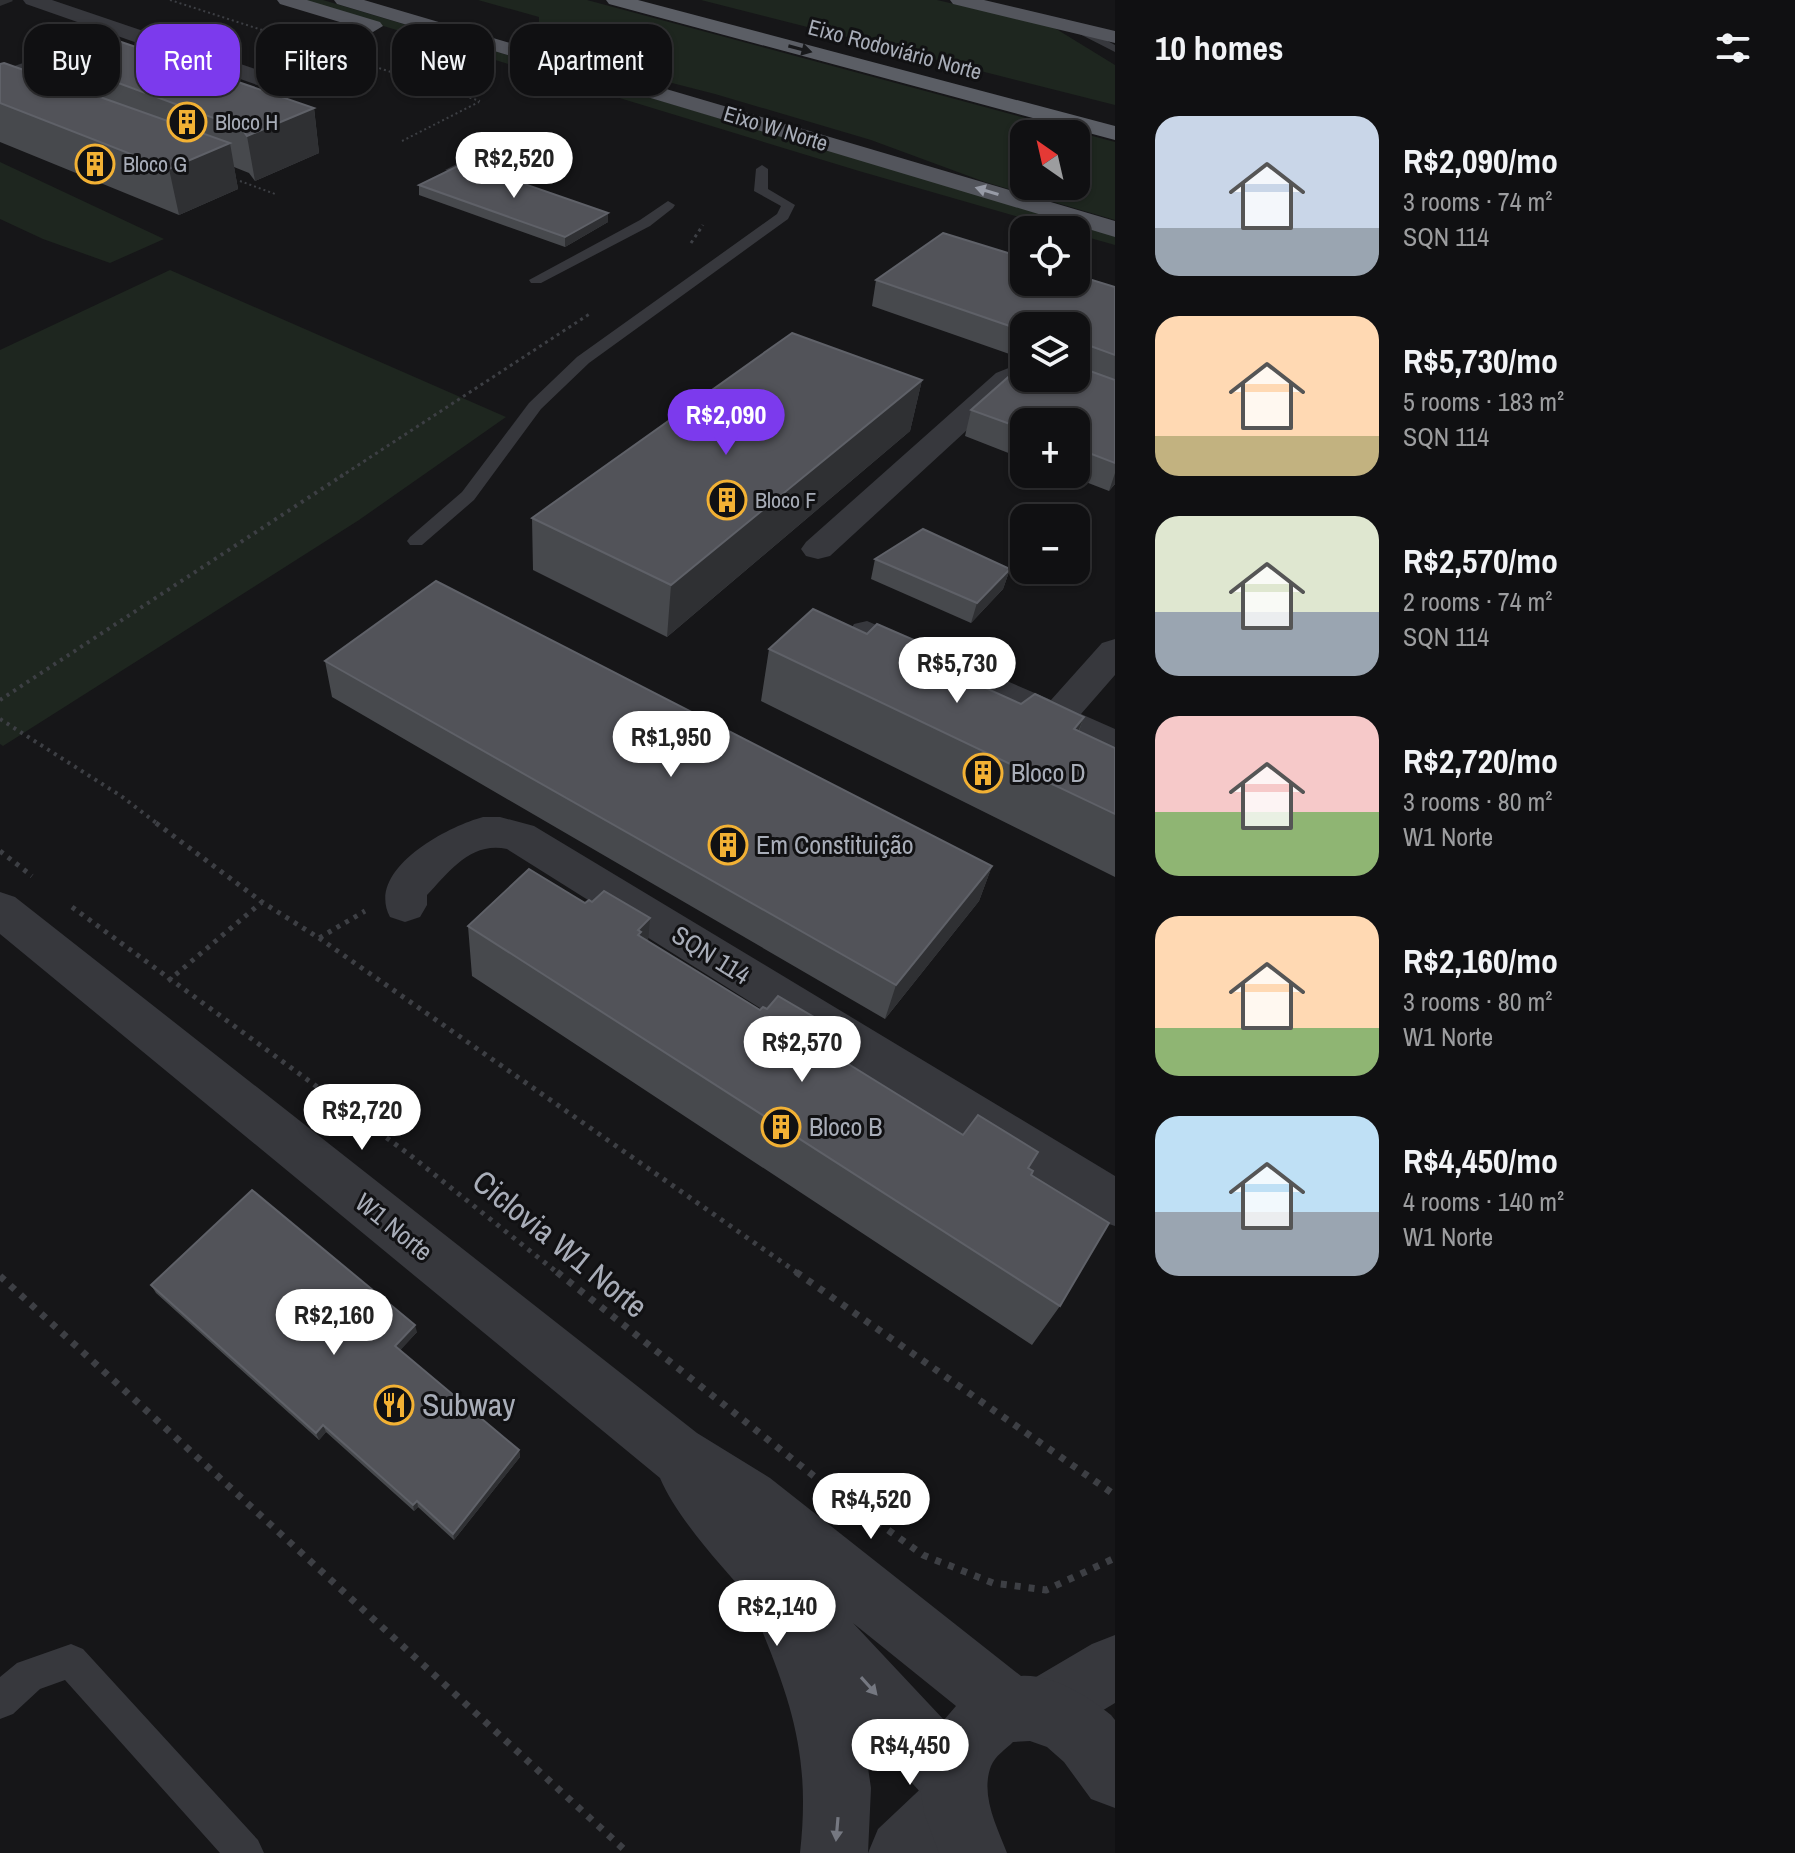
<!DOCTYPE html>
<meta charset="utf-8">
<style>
:root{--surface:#101012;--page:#19191b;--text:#f1f3f6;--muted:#9c9d9f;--line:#303032;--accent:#7c3aed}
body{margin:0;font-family:"Archivo Narrow",sans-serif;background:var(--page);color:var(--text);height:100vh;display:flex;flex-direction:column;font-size:30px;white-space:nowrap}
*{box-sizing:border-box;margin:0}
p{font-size:26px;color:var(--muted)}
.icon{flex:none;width:44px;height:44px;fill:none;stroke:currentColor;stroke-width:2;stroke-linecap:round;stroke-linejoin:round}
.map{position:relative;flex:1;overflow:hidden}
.drawer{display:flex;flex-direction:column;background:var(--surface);width:680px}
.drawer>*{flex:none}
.guide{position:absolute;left:24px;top:24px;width:760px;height:72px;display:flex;gap:16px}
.needle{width:52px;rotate:326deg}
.tools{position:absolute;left:1010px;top:120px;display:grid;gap:16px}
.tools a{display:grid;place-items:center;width:80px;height:80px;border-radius:16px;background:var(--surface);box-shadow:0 2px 6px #0004,0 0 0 2px var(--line);font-size:40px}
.price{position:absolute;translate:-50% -68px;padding:0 18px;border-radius:28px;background:#fff;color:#222;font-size:26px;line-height:52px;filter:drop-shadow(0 2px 4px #0008)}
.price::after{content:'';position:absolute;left:50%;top:48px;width:24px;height:18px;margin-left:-12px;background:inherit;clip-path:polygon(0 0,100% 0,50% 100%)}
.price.selected{background:var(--accent);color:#fff}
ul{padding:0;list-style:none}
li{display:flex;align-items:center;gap:24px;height:200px;padding:0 40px}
li span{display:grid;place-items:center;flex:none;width:224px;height:160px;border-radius:24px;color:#555}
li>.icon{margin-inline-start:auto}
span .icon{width:96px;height:96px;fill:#fffc;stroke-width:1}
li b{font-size:34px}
h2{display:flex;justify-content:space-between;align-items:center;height:96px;padding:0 40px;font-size:34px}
.chip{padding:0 28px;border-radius:24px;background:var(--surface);box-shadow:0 2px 6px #0004,0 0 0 2px var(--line);font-size:28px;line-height:72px}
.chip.selected{background:var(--accent);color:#fff}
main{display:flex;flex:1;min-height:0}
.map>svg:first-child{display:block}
.green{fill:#1e261f;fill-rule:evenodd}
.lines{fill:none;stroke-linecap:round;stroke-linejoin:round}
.path-far4{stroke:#3d3f44;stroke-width:2;stroke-dasharray:2 3;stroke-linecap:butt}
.path-far3{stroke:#3d3f44;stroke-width:3;stroke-dasharray:3 4;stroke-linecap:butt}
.path-far2{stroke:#3d3f44;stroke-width:4;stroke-dasharray:3 5;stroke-linecap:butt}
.path-far1{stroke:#3d3f44;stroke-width:5;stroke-dasharray:4 6;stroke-linecap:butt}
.path{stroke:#3d3f44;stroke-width:7;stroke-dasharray:6 8;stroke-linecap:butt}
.service{fill:#37383d;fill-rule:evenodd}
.minor{fill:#37383d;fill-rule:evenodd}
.tertiary{fill:#37383d;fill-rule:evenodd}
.primary{fill:#53555c;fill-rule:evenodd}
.trunk{fill:#5b5e65;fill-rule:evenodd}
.wall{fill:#47494d}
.shaded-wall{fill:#2f3033}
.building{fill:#525359;stroke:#5f6168;stroke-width:2}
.oneway{fill:#18191b}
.oneway2{fill:#979ba6}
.oneway3{fill:#757881}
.labels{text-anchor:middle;stroke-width:6;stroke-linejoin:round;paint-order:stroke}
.far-street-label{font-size:22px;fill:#a8adb8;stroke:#111113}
.far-poi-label{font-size:22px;fill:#a8adb8;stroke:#111113;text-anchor:start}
.poi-label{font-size:26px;fill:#a8adb8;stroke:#111113;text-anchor:start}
.street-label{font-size:26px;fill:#a8adb8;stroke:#111113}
.near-street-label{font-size:32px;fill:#a8adb8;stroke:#111113}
.near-poi-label{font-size:32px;fill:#a8adb8;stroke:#111113;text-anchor:start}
</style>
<main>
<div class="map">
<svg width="1115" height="1853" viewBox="0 0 1115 1853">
<rect width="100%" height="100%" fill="#161618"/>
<!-- green -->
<path class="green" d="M 298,0 L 323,0 L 1115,236 L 1115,245 L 1076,234 L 1076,230 L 1064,230 L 859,171 Z
M 478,0 L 587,0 L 1115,142 L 1115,220 L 985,182 L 871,140 L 715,94 L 539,49 L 539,17 ZM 1076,134 L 1076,186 L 1024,186 L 1024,134 Z
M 701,0 L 937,0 L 1053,27 L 1115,65 L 1115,105 Z
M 0,162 L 164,239 L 110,263 L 43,239 L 0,219 Z
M 170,270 L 506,417 L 359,520 L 3,746 L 0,744 L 0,350 Z"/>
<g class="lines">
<!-- path-far4 -->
<path class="path-far4" d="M 170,0 L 480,101
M 402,141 L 479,102
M 240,181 L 275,194"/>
<!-- path-far3 -->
<path class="path-far3" d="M 691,243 L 703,225
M 340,477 L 591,313"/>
<!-- path-far2 -->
<path class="path-far2" d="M 0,700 L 343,475
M 0,719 L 121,796 L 159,825"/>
<!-- path-far1 -->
<path class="path-far1" d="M 156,823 L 262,902 L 319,938 L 365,911
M 0,851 L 32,876
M 72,907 L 410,1155 L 559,1274
M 319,938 L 799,1274
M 168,981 L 262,902"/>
<!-- path -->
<path class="path" d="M 557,1272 L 820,1481 L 923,1555 L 993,1583 L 1046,1590 L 1115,1558
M 796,1272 L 1115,1495
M 0,1276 L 628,1853"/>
<!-- service -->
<path class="service" d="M 1070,25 L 1078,25 L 1115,45 L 1115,52 L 1070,29 Z
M 498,143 L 504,147 L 502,150 L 456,173 L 445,170 Z
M 762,165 L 768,169 L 768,189 L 795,205 L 788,219 L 589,363 L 541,409 L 474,500 L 422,545 L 410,545 L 407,541 L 410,537 L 462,492 L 529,403 L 577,357 L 777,214 L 781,206 L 754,191 L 756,169 Z
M 668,201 L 675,205 L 673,208 L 650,226 L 541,283 L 531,283 L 529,280 L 640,220 Z
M 71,1644 L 83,1649 L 258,1840 L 264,1853 L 220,1853 L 65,1680 L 40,1689 L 13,1714 L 0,1719 L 0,1677 L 17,1663 Z"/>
<!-- minor -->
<path class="minor" d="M 23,0 L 52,0 L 276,76 L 279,81 L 268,87 L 260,86 L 26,4 Z
M 95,38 L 105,44 L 102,48 L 0,84 L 0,71 Z
M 1024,362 L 1024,378 L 1032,378 L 1016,385 L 830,556 L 818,559 L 806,556 L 801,549 L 806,542 L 996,373 Z
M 867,621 L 1051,700 L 1102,643 L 1115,639 L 1115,675 L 1081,714 L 1115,729 L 1115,759 L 1042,728 L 854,640 L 849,632 L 854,624 Z
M 483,817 L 500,817 L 534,826 L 1115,1176 L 1115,1226 L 1097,1220 L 507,849 C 471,841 449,872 427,895 L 427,905 L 420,917 L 405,922 L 390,917 C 365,870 446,827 483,817 Z
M 1115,1635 L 1115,1703 L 1065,1733 L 1042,1743 L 1019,1733 L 1009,1710 L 1019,1687 L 1092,1644 Z
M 955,1769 L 979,1779 L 989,1803 L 979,1827 L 952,1853 L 868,1853 L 878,1829 L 931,1779 Z"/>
<!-- tertiary -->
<path class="tertiary" d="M 0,892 L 15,897 L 697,1433 L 770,1478 L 1021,1676 C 1053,1674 1087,1696 1111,1715 L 1115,1720 L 1115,1808 L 1091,1799 L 1064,1762 L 1047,1747 L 1030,1741 L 1013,1742 C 1006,1749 995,1756 991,1766 C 980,1795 997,1827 1007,1853 L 939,1853 L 924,1813 L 921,1793 L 862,1727 L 871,1788 L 868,1853 L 800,1853 C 811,1755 791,1700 754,1611 L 756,1606 C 725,1569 679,1522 660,1478 L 0,934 ZM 853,1623 L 956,1706 L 944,1720 Z"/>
<!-- primary -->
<path class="primary" d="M 277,0 L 307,0 L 380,22 L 383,26 L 373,32 L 280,4 Z
M 334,0 L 364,0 L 1115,221 L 1115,237 L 337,4 Z
M 950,0 L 984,0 L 1115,31 L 1115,43 L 953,4 Z"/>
<!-- trunk -->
<path class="trunk" d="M 606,0 L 638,0 L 1115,126 L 1115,140 L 609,4 Z"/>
</g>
<!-- wall -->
<path class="wall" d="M 34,52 L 314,108 L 319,153 L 255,181 L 249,173 L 234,167 L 238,189 L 179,215 L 0,142 L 0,64 L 41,76 Z
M 419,185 L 608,213 L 608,222 L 565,247 L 419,195 Z
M 876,280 L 1115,287 L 1115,484 L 1109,491 L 1065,474 L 1076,474 L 1076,422 L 1024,422 L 1024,459 L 965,436 L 971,410 L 1076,378 L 1076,326 L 1024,326 L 1024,359 L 872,306 Z
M 922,380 L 910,431 L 667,637 L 533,570 L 532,518 Z
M 875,559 L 1010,569 L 1003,589 L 971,623 L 871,579 Z
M 769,649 L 917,657 L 1021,704 L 1084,717 L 1079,731 L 1115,748 L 1115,877 L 761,701 Z
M 325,661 L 992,866 L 979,901 L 885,1019 L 332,697 Z
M 585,903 L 963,1135 L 1029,1169 L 1060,1306 L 1032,1345 L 472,976 L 468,926 Z
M 151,1285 L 417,1332 L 400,1350 L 519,1450 L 520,1457 L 454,1540 L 418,1507 L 414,1511 L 326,1432 L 319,1440 L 156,1293 Z"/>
<!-- shaded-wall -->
<path class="shaded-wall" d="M 0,0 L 12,0 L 13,1 L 0,6 Z
M 314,108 L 319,153 L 255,181 L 247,136 Z
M 230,143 L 238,189 L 179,215 L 169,169 Z
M 608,213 L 608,222 L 565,247 L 565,237 Z
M 1085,344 L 1077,370 L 1076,371 L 1076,366 L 1081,349 Z
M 922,380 L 910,431 L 667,637 L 671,585 Z
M 1115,473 L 1115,484 L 1109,491 Z
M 1010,569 L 1003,589 L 971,623 L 977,603 Z
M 921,643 L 907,695 L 910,654 Z
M 1084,717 L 1063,769 L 1074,729 Z
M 992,866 L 979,901 L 885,1019 L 896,985 Z
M 650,918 L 646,968 L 637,977 L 638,930 Z
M 831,1027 L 818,1075 L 820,1041 Z
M 415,1325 L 417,1332 L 397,1354 L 395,1346 Z
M 323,1425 L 326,1432 L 319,1440 L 316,1433 Z
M 519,1450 L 520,1457 L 454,1540 L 453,1534 Z
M 417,1501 L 418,1507 L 414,1511 L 413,1505 Z"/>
<!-- building -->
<path class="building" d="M 92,32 L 314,108 L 247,136 L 241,128 L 34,52 Z
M 4,63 L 230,143 L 169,169 L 0,103 L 0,64 Z
M 464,163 L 608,213 L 565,237 L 419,185 Z
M 943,233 L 1024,258 L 1024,282 L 1076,282 L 1076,275 L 1115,287 L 1115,355 L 1085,344 L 1081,349 L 1076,349 L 1076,326 L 1024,326 L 1024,331 L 876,280 Z
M 792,333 L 922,380 L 671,585 L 532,518 Z
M 1024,363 L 1024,378 L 1076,378 L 1076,366 L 1115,380 L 1115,463 L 1076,448 L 1076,422 L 1024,422 L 1024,429 L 971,410 Z
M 923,529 L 1010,569 L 977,603 L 875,559 Z
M 436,581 L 992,866 L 896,985 L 325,661 Z
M 813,609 L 867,634 L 877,624 L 921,643 L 910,654 L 1021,704 L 1035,694 L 1084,717 L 1074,729 L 1115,748 L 1115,814 L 769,649 Z
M 529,869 L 585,903 L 589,900 L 592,902 L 604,891 L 650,918 L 638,930 L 641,932 L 638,935 L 760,1010 L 763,1007 L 767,1009 L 778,996 L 831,1027 L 820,1041 L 824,1043 L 821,1047 L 963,1135 L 978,1115 L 1038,1152 L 1028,1168 L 1033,1171 L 1031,1175 L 1109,1223 L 1060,1306 L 468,926 Z
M 252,1190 L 415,1325 L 395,1346 L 519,1450 L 453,1534 L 417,1501 L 413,1505 L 323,1425 L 316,1433 L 151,1285 Z"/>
<!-- one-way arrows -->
<defs><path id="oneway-solid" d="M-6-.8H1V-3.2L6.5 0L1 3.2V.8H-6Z" transform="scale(2)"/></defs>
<use class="oneway" href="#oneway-solid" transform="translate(800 49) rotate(15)"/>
<use class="oneway2" href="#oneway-solid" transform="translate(987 191) rotate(-163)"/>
<g class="oneway3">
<use href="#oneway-solid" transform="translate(869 1686) rotate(48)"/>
<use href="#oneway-solid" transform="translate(837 1829) rotate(95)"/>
</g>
<!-- icons -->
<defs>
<symbol id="building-ring" viewBox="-11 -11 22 22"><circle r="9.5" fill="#111113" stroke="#f2b134" stroke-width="1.5"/><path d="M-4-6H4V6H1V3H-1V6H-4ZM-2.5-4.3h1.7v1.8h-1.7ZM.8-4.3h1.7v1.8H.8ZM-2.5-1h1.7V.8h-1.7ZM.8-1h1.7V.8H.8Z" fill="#f2b134"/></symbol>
<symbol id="restaurant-ring" viewBox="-11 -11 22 22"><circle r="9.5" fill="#111113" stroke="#f2b134" stroke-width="1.5"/><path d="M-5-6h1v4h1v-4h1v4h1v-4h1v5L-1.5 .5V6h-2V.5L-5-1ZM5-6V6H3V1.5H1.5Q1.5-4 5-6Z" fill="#f2b134"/></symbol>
</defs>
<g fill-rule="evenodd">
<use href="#building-ring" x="165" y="100" width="44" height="44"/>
<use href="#building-ring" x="73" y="142" width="44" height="44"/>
<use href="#building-ring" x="705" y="478" width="44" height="44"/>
<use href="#building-ring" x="961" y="751" width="44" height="44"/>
<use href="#building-ring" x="706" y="823" width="44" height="44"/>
<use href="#building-ring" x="759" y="1105" width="44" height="44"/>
<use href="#restaurant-ring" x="372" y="1383" width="44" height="44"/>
</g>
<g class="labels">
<!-- far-street labels -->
<g class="far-street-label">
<text transform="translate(895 49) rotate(15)" y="8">Eixo Rodoviário Norte</text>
<text transform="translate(776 128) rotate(17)" y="8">Eixo W Norte</text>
</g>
<!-- far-poi labels -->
<g class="far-poi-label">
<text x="215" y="130">Bloco H</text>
<text x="123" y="172">Bloco G</text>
<text x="755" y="508">Bloco F</text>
</g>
<!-- poi labels -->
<g class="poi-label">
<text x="1011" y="782">Bloco D</text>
<text x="756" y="854">Em Constituição</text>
<text x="809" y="1136">Bloco B</text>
</g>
<!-- street labels -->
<g class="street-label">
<text transform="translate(711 955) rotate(32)" y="9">SQN 114</text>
<text transform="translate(394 1227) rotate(39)" y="9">W1 Norte</text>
</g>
<!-- near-street labels -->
<g class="near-street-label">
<text transform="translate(560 1244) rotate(39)" y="11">Ciclovia W1 Norte</text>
</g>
<!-- near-poi labels -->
<g class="near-poi-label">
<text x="422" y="1416">Subway</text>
</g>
</g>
</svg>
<div class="tools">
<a><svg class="needle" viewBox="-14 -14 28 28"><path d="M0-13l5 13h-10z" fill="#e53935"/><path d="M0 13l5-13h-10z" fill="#9c9d9f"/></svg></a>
<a><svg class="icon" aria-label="locate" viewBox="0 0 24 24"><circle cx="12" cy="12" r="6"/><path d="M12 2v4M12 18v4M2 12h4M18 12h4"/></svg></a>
<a><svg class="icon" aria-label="layers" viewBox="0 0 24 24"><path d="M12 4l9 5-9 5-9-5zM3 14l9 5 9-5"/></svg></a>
<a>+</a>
<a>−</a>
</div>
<b class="price" style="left:514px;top:200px">R$2,520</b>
<b class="price selected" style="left:726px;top:457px">R$2,090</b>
<b class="price" style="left:957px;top:705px">R$5,730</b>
<b class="price" style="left:671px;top:779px">R$1,950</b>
<b class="price" style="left:802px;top:1084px">R$2,570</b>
<b class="price" style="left:362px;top:1152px">R$2,720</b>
<b class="price" style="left:334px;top:1357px">R$2,160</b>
<b class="price" style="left:871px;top:1541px">R$4,520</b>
<b class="price" style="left:777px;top:1648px">R$2,140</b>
<b class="price" style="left:910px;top:1787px">R$4,450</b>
<div class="guide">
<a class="chip">Buy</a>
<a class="chip selected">Rent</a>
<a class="chip">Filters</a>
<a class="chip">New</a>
<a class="chip">Apartment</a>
</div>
</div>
<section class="drawer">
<h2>10 homes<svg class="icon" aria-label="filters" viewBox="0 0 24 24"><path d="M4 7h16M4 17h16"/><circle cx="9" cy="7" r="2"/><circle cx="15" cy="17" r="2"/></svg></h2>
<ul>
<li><span style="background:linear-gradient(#c9d6e8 70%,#9aa5b1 0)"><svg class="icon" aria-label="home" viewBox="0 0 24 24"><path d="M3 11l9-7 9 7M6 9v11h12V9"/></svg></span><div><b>R$2,090/mo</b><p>3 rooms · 74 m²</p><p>SQN 114</p></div></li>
<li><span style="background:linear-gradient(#ffd9b3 75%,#c2b280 0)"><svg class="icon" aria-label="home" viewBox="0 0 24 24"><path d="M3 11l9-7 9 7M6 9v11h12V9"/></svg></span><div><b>R$5,730/mo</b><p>5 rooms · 183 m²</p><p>SQN 114</p></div></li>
<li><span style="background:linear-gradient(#dfe7d0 60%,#9aa5b1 0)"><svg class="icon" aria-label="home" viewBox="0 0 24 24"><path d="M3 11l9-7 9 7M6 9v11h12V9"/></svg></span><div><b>R$2,570/mo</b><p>2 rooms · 74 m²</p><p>SQN 114</p></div></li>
<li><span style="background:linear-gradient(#f6c9c9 60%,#8fb573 0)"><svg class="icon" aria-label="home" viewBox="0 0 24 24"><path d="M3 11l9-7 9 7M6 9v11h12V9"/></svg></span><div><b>R$2,720/mo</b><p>3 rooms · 80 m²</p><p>W1 Norte</p></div></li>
<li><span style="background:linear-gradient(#ffd9b3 70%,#8fb573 0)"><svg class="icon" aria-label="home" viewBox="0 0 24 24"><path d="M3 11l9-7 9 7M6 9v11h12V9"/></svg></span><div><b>R$2,160/mo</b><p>3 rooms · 80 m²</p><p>W1 Norte</p></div></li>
<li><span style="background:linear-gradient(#bfe0f5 60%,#9aa5b1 0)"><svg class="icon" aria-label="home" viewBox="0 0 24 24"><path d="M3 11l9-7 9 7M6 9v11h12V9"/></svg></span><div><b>R$4,450/mo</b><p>4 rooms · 140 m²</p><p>W1 Norte</p></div></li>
</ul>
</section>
</main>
